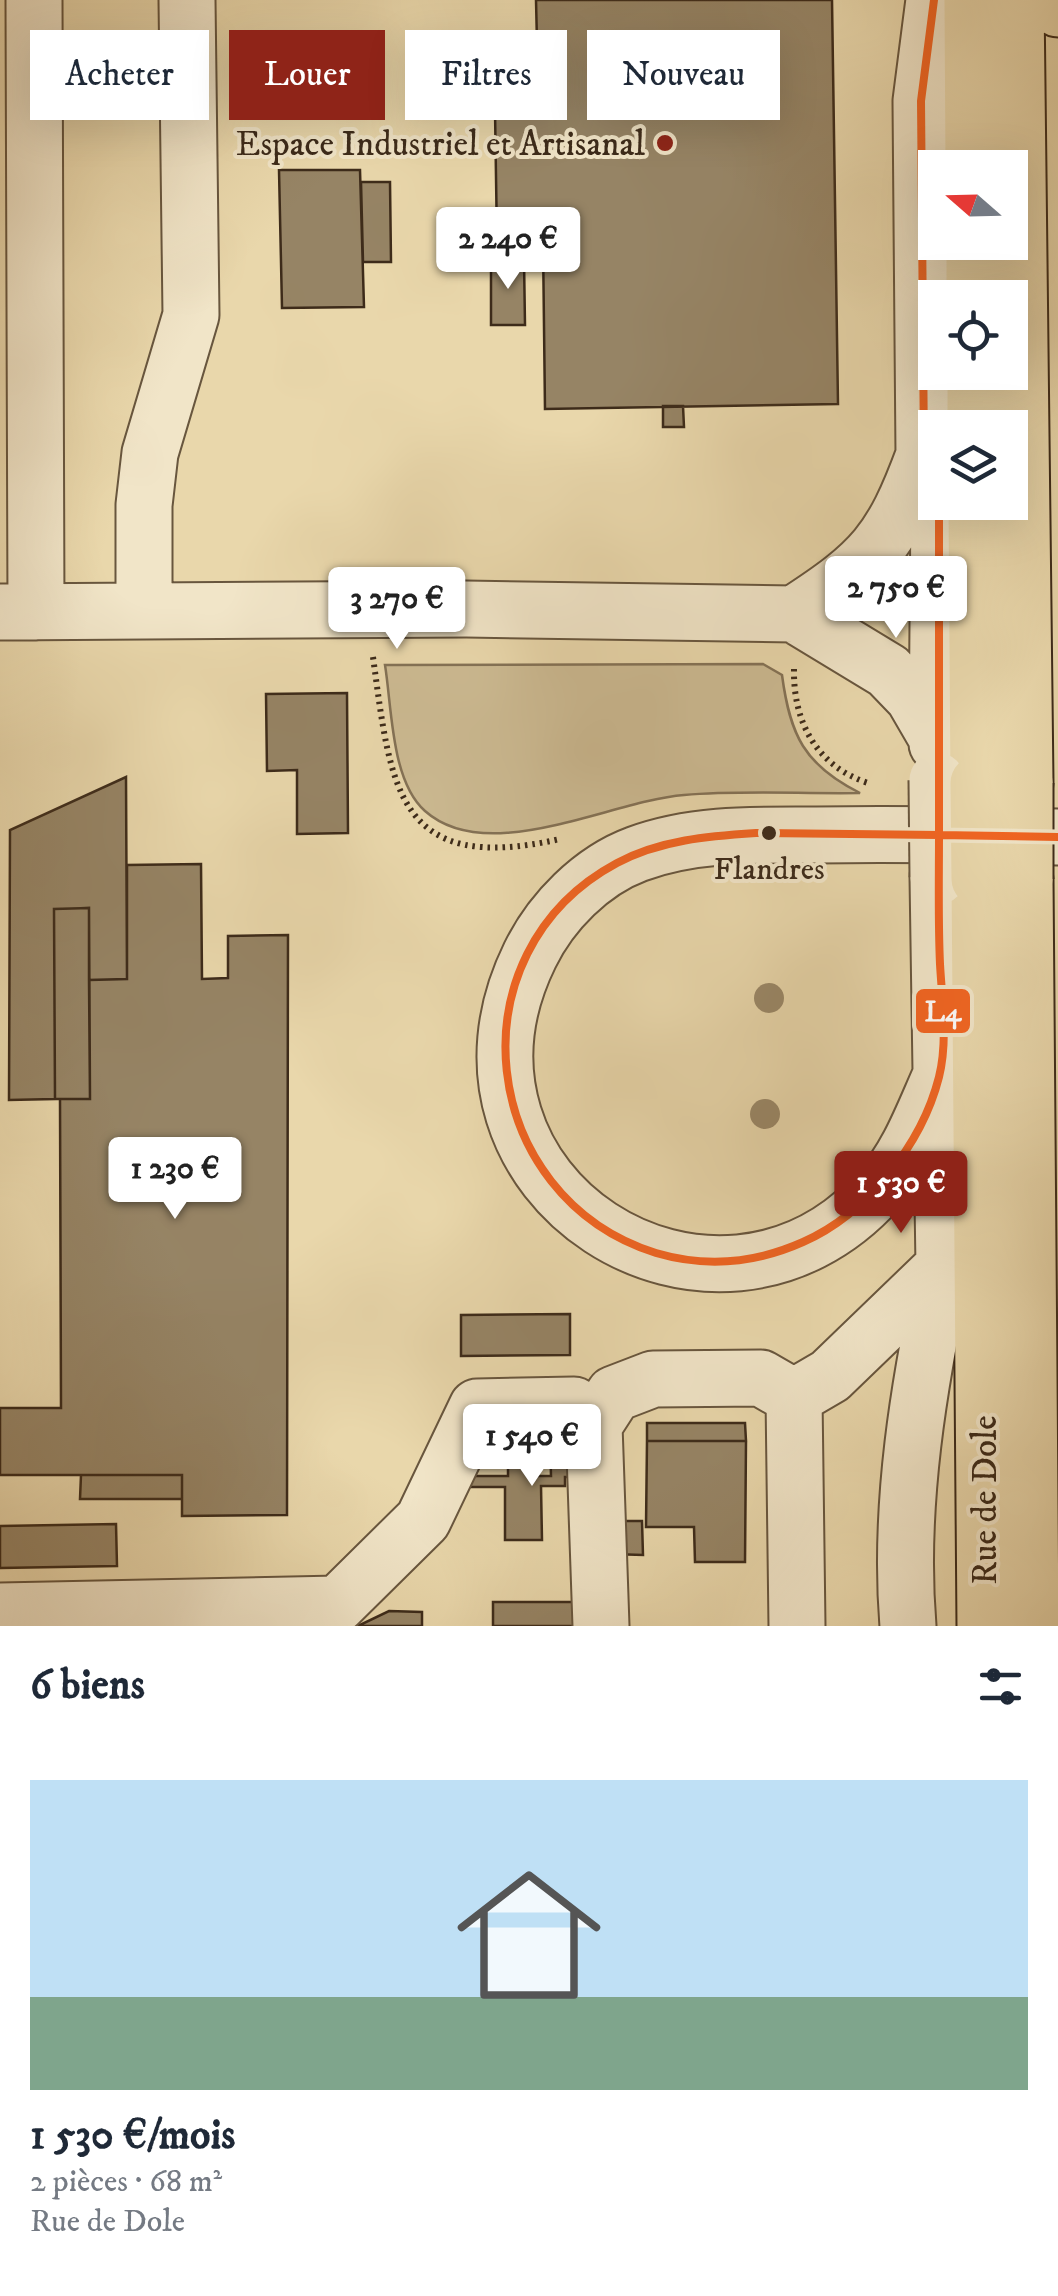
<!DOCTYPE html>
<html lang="fr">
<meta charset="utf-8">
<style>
:root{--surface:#fff;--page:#f2f2f3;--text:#1f2937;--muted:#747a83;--accent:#8f2418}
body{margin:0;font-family:"IM FELL DW Pica",serif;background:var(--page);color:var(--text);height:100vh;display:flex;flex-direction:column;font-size:38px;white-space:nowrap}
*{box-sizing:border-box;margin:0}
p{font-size:32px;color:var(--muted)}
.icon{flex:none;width:55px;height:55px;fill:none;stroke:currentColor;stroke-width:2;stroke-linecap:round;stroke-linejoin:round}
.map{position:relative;height:1626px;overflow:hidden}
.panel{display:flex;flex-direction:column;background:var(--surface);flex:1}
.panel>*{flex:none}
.guide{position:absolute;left:30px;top:30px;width:1000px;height:90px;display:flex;gap:20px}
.needle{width:65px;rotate:290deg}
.tools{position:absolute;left:918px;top:150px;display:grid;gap:20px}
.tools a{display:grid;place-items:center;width:110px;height:110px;border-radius:0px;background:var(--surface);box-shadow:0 10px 40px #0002;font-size:50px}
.price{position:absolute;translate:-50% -85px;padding:0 22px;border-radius:10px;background:#fff;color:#222;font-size:32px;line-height:65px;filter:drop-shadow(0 2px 5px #0008)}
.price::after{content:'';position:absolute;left:50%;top:60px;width:30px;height:22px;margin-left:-15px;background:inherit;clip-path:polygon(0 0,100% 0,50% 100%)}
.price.current{background:var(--accent);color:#fff}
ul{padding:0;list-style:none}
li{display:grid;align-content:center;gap:20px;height:530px;padding:0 30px}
li span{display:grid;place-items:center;height:310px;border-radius:0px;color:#555}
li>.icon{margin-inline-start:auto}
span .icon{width:180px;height:180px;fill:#fffc;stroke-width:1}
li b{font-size:42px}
h2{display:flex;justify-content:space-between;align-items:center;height:120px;padding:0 30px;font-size:42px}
.pill{padding:0 35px;border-radius:0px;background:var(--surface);box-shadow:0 10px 40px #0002;font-size:35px;line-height:90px}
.pill.current{background:var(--accent);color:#fff}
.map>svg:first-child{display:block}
.green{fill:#ccba92;stroke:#847256;stroke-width:2.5}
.building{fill:#968465;stroke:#3d2b1a;stroke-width:2.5}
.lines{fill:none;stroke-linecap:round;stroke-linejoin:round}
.minor-casing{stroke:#68563e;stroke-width:59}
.major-casing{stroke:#3d2b1a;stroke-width:59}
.path{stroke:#3d2b1a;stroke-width:6;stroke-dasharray:2.5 5;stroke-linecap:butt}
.minor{stroke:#f1e5c8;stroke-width:55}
.major{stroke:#e9d7ab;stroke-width:55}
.minor-bridge-casing{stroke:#68563e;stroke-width:59;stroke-linecap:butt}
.major-bridge-casing{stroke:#3d2b1a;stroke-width:59;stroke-linecap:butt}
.minor-bridge{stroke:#f1e5c8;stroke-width:55}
.major-bridge{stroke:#e9d7ab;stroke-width:55}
.bus-1-casing{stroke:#f1e5c8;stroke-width:15}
.bus-1{stroke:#f26522;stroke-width:8}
.tree{fill:#9a8868}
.poi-dot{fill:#8f2418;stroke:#f1e5c8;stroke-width:4}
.bus-dot{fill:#3d2b1a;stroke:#f1e5c8;stroke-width:4}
.labels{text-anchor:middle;stroke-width:8;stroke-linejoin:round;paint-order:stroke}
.bus-label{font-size:32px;fill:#3d2b1a;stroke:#f1e5c8}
.poi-label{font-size:35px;fill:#3d2b1a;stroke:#f1e5c8;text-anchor:end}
.street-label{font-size:35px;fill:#3d2b1a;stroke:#f1e5c8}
.line-badge{stroke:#f1e5c8;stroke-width:4}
.badge-label{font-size:28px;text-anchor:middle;font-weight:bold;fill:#fff}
</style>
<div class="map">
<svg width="1058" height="1626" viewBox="0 0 1058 1626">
<rect width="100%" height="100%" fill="#e9d7ab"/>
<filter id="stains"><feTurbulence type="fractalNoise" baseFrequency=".002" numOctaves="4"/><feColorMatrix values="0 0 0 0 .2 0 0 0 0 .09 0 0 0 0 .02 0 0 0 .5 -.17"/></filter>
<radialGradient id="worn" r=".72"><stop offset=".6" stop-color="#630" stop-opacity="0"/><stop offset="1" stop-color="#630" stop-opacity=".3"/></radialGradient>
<!-- green -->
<path class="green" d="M 763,664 L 782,675 C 790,735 804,765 860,793 C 802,794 742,790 684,795 C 610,801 488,867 425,811 C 391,781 392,708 385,665 Z"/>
<!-- building -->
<path class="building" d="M 536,0 L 832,0 L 838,404 L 545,409 L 543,242 L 497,242 L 494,44 L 537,43 Z
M 279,170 L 360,170 L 364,307 L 282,308 Z
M 361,182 L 390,182 L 391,262 L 363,262 Z
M 491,258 L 524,260 L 525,325 L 491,325 Z
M 663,406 L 683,406 L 684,427 L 663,427 Z
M 347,693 L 348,833 L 297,834 L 297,770 L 267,771 L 266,694 Z
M 126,777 L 127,979 L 89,980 L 89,908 L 54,909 L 55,1099 L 9,1100 L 10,830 Z
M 201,864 L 202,979 L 228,978 L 228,936 L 288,935 L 287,1515 L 182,1516 L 182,1475 L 0,1475 L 0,1408 L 61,1408 L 60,1099 L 90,1099 L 89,980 L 127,979 L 127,865 Z
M 89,908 L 90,1099 L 55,1099 L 54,909 Z
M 570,1314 L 570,1355 L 461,1356 L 461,1315 Z
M 647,1423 L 745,1423 L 746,1441 L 647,1441 Z
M 579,1438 L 579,1477 L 565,1477 L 565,1486 L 541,1486 L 542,1540 L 505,1540 L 505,1487 L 468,1487 L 473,1476 L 508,1476 L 508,1462 L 528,1463 L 528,1476 L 551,1476 L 550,1439 Z
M 647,1441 L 746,1441 L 745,1562 L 695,1562 L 694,1527 L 646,1527 Z
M 81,1475 L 182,1475 L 182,1499 L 80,1499 Z
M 612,1521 L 642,1521 L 643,1555 L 611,1554 Z
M 116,1524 L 117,1566 L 0,1568 L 0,1526 Z
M 493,1602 L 576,1602 L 576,1626 L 493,1626 Z
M 389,1611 L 422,1612 L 422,1626 L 358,1626 Z"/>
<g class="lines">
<defs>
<path id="minor" d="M 34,0 L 36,612
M 934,0 L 921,101 L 924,455 L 935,489
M 144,610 L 144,505 L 150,453 L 191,315 L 187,0
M 0,612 L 466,609 L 794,614 L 888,671 L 913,697 L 938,740
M 794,614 C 873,563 892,542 924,455
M 937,744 L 939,502
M 938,877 L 944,1266 L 957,1300
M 940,1077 C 923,1115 908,1157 879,1189 C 714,1374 417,1185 530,955 C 551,912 591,871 637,854 C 694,833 756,835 816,835 C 897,834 977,835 1058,837
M 794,1397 L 797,1626
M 0,1611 L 338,1604 L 423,1520 L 477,1407 L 574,1405 L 594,1425
M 601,1626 L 594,1425 L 614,1394 L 653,1379 L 761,1378 L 794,1397 L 830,1376 L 944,1266
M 908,1626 C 898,1506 919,1382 944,1266"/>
<path id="major" d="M 972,0 L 973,168
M 1016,0 L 1025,783
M 1056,0 L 1058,9
M 974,242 L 974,298
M 975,372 L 975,428
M 976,502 L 978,783
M 979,879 L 985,1626
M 1025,879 L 1031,1626"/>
</defs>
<!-- minor casing -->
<use href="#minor" class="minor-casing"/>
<!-- major casing -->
<use href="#major" class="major-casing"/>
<!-- path -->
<path class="path" d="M 373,657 C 391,788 396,876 560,839
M 794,669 C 793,721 816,766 868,783"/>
<!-- minor -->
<use href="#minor" class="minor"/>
<!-- major -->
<use href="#major" class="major"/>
<defs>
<path id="minor-bridge" d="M 937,780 L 938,877"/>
<path id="major-bridge" d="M 978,783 L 979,879
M 1025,879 L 1025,783"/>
</defs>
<!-- minor-bridge casing -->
<use href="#minor-bridge" class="minor-bridge-casing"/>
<!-- major-bridge casing -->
<use href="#major-bridge" class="major-bridge-casing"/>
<!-- minor-bridge -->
<use href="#minor-bridge" class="minor-bridge"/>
<!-- major-bridge -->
<use href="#major-bridge" class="major-bridge"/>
<defs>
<path id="bus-1" d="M 934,0 L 921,101 L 924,455 L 935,489
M 756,833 L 939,835 C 939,878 938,921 940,964 C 942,1000 948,1041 939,1077 C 922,1144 867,1214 803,1242 C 756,1263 707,1268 656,1253 C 478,1197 449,953 617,863 C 660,840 709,836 756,833 Z
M 939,835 L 1058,837
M 939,835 L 939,502"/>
</defs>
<!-- bus-1 casing -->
<use href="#bus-1" class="bus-1-casing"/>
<!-- bus-1 -->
<use href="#bus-1" class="bus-1"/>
</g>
<!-- trees -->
<g class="tree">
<circle cx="769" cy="998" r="15"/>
<circle cx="765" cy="1114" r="15"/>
</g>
<!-- markers -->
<circle class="poi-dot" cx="665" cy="143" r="10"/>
<circle class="bus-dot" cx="769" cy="833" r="9"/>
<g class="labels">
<!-- bus labels -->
<g class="bus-label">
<text x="769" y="879">Flandres</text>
</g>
<!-- poi labels -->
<g class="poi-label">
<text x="645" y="155">Espace Industriel et Artisanal</text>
</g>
<!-- street labels -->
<g class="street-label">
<text transform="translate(984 1500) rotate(-90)" y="12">Rue de Dole</text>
</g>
</g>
<rect class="line-badge" x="914" y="987" width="58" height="48" rx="10" fill="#f26522"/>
<g class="badge-label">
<text x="943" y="1021">L4</text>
</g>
<rect width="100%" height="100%" filter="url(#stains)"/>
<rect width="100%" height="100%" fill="url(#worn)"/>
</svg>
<div class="tools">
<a><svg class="needle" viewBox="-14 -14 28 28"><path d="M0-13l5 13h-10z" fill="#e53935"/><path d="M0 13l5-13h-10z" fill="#747a83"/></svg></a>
<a><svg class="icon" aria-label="locate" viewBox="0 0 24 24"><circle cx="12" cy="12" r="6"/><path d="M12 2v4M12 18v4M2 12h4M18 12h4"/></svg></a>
<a><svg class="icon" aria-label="layers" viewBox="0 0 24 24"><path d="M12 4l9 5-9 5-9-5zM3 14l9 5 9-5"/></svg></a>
</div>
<b class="price" style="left:508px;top:292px">2 240 €</b>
<b class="price" style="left:896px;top:641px">2 750 €</b>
<b class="price" style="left:397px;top:652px">3 270 €</b>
<b class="price" style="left:175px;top:1222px">1 230 €</b>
<b class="price current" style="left:901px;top:1236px">1 530 €</b>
<b class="price" style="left:532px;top:1489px">1 540 €</b>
<div class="guide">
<a class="pill">Acheter</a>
<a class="pill current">Louer</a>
<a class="pill">Filtres</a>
<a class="pill">Nouveau</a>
</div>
</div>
<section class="panel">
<h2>6 biens<svg class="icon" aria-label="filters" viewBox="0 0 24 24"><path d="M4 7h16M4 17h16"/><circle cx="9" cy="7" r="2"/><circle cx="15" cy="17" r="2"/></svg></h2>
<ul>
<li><span style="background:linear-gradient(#bfe0f5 70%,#7fa58c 0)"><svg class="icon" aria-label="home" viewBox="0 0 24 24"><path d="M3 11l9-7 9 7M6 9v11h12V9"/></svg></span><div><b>1 530 €/mois</b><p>2 pièces · 68 m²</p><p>Rue de Dole</p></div></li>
</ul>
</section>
